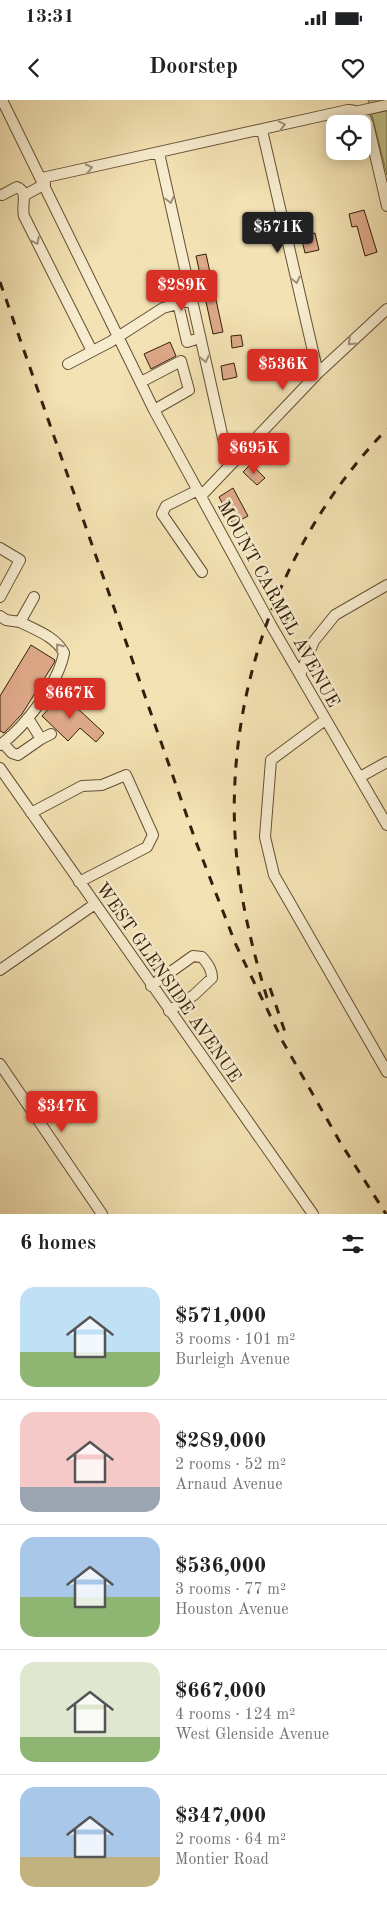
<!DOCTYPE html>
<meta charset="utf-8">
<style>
:root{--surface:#fff;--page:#f6f6f6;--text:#202124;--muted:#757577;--line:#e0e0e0;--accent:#d93025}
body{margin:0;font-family:"Old Standard TT",serif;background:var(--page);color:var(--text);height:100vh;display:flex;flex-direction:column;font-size:19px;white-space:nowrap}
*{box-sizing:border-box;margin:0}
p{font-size:16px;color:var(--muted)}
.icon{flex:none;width:28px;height:28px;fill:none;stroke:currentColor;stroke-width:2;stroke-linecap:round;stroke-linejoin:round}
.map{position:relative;height:1114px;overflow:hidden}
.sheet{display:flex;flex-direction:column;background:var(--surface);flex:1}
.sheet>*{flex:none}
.tools{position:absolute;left:326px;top:15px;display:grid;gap:10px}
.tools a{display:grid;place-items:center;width:45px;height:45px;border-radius:10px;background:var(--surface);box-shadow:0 2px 12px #0003;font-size:25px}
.price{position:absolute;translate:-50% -42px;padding:0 11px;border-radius:5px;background:var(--accent);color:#fff;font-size:16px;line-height:32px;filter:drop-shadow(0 1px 2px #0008)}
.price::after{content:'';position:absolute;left:50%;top:30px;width:15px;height:11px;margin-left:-8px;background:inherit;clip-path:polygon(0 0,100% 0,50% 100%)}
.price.active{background:#222;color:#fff}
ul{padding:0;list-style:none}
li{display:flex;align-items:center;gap:15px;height:125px;padding:0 20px}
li+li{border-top:1px solid var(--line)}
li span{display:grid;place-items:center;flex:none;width:140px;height:100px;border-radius:15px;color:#555}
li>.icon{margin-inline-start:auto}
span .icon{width:60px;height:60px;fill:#fffc;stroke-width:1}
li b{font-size:21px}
h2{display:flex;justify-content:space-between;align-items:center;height:60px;padding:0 20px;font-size:21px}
.status{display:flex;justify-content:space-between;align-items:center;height:35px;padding:0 25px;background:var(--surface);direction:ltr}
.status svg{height:14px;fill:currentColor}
header{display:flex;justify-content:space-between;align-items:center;height:65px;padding:0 20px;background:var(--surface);font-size:22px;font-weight:700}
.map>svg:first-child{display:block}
.green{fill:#c0c289;stroke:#7a704a}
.building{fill:#dda888;stroke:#331e0c}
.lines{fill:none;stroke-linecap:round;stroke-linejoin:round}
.minor-casing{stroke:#634f36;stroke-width:12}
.minor{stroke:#f7ecce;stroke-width:10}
.rail{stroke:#331e0c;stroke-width:3;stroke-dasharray:9 9;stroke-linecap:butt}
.oneway{stroke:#9f8f77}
.labels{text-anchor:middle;stroke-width:5;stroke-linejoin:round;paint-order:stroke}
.street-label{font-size:18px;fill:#331e0c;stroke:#f7ecce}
</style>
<div class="status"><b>13:31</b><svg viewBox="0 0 49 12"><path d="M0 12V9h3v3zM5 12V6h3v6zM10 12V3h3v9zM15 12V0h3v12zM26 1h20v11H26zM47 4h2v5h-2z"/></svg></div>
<header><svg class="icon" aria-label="back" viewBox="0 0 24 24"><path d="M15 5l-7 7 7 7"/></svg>Doorstep<svg class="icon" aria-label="heart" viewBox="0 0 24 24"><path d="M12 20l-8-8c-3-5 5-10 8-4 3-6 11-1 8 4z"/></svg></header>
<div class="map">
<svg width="387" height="1114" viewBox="0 0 387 1114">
<rect width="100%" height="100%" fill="#f3e2b3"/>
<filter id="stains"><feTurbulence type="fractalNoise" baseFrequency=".004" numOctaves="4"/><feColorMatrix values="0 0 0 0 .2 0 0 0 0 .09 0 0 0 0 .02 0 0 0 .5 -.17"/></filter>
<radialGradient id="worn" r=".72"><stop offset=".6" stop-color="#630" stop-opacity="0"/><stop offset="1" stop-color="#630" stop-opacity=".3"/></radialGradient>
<!-- green -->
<path class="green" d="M 368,0 L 387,0 L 387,75 Z"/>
<!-- building -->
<path class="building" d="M 364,110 L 377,152 L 365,156 L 357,126 L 352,127 L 349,114 Z
M 315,133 L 319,150 L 305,153 L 301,136 Z
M 206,154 L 223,232 L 213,234 L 196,156 Z
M 241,235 L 243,246 L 232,248 L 231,236 Z
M 170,242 L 176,256 L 151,269 L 144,254 Z
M 234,263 L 237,277 L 223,280 L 221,266 Z
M 251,364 L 265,378 L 257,385 L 243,372 Z
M 233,388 L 248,416 L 233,424 L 219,397 Z
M 31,545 L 55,560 L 54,563 L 22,614 L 4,633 L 0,631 L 0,596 Z
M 62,594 L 104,633 L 96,642 L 80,628 L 68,641 L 42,616 Z"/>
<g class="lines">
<defs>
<path id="minor" d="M 2,0 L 154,310 L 271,525 L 387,725
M 359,11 L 387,5
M 262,30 L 318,273
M 159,53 L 229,365
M 42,78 L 348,10 C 359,11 364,13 368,24 L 387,106
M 2,95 L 17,87 C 29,92 21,105 24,116 L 92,251
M 25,95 L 45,84
M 178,203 L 187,242 L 200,238
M 68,264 L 110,242 L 163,208 L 192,200
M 141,282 L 181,261 L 189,290 L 154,310
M 198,390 L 166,406 L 162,414 L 202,472
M 201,396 L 318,273 L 387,209
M 0,448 L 20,460 L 0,497
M 0,516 L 6,520 L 20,522 L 34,497
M 300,575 L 314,541 L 335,515 L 387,485
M 325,620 L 271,660 L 265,737 L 274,775 L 387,972
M 41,639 L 51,634
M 3,643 L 12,653 L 18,655 L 41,639 L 28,618
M 0,645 C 25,627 58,584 64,553 C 56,537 36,530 20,522
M 0,668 L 313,1114
M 360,677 L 387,662
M 31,713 L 82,686 L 102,685 L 126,675 L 153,735 L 147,747 L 79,782
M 0,870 L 95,804
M 151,886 L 193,856 L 202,857 C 207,863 212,869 212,878 L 194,895 L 169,911
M 0,964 L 102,1114"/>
</defs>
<!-- minor casing -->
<use href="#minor" class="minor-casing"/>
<!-- minor -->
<use href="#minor" class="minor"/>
<!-- rail -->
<path class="rail" d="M 0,182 L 196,742 L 236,845 L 283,942 L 340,1042 L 386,1114
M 270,888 L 287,938
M 267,898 C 251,845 238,791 235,735 C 227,587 284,435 387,329"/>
</g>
<!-- one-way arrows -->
<defs><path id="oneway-chevron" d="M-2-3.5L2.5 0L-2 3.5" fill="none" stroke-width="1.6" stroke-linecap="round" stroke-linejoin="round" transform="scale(1.25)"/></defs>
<g class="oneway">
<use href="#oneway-chevron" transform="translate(282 25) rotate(-13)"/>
<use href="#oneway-chevron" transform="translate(89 68) rotate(-12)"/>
<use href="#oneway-chevron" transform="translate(170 100) rotate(77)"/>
<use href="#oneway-chevron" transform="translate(36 141) rotate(63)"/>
<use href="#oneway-chevron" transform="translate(296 180) rotate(77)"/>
<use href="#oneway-chevron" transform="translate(351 242) rotate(137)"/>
<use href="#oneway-chevron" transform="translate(205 259) rotate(77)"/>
<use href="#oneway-chevron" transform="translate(59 547) rotate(-129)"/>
</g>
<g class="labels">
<!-- street labels -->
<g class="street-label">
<text transform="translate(279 504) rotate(61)" y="6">MOUNT CARMEL AVENUE</text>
<text transform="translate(169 882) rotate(55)" y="6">WEST GLENSIDE AVENUE</text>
</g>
</g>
<rect width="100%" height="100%" filter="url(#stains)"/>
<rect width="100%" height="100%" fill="url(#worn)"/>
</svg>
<div class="tools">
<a><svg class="icon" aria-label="locate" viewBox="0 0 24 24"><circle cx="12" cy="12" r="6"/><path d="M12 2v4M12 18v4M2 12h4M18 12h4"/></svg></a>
</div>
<b class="price active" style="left:278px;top:154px">$571K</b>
<b class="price" style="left:182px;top:212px">$289K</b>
<b class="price" style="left:283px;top:291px">$536K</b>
<b class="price" style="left:254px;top:375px">$695K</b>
<b class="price" style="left:70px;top:620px">$667K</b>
<b class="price" style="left:62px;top:1033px">$347K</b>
</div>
<section class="sheet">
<h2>6 homes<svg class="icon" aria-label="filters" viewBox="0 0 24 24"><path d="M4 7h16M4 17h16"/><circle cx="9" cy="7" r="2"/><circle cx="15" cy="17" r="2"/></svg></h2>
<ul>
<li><span style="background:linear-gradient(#bfe0f5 65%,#8fb573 0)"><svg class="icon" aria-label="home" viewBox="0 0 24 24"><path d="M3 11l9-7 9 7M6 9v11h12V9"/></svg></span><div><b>$571,000</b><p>3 rooms · 101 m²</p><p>Burleigh Avenue</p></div></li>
<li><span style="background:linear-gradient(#f6c9c9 75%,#9aa5b1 0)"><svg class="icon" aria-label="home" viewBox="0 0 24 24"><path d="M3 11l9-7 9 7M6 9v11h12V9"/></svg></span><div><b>$289,000</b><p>2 rooms · 52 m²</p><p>Arnaud Avenue</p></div></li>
<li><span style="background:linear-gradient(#a9c7e8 60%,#8fb573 0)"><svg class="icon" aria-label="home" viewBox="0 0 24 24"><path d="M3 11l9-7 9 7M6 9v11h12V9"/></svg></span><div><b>$536,000</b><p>3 rooms · 77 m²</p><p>Houston Avenue</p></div></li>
<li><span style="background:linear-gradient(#dfe7d0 75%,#8fb573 0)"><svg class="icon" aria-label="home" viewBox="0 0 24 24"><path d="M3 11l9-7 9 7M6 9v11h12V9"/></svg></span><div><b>$667,000</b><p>4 rooms · 124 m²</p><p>West Glenside Avenue</p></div></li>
<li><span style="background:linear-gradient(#a9c7e8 70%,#c2b280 0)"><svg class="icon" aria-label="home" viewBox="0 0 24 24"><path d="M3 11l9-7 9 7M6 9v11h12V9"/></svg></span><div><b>$347,000</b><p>2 rooms · 64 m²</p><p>Montier Road</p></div></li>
</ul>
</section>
